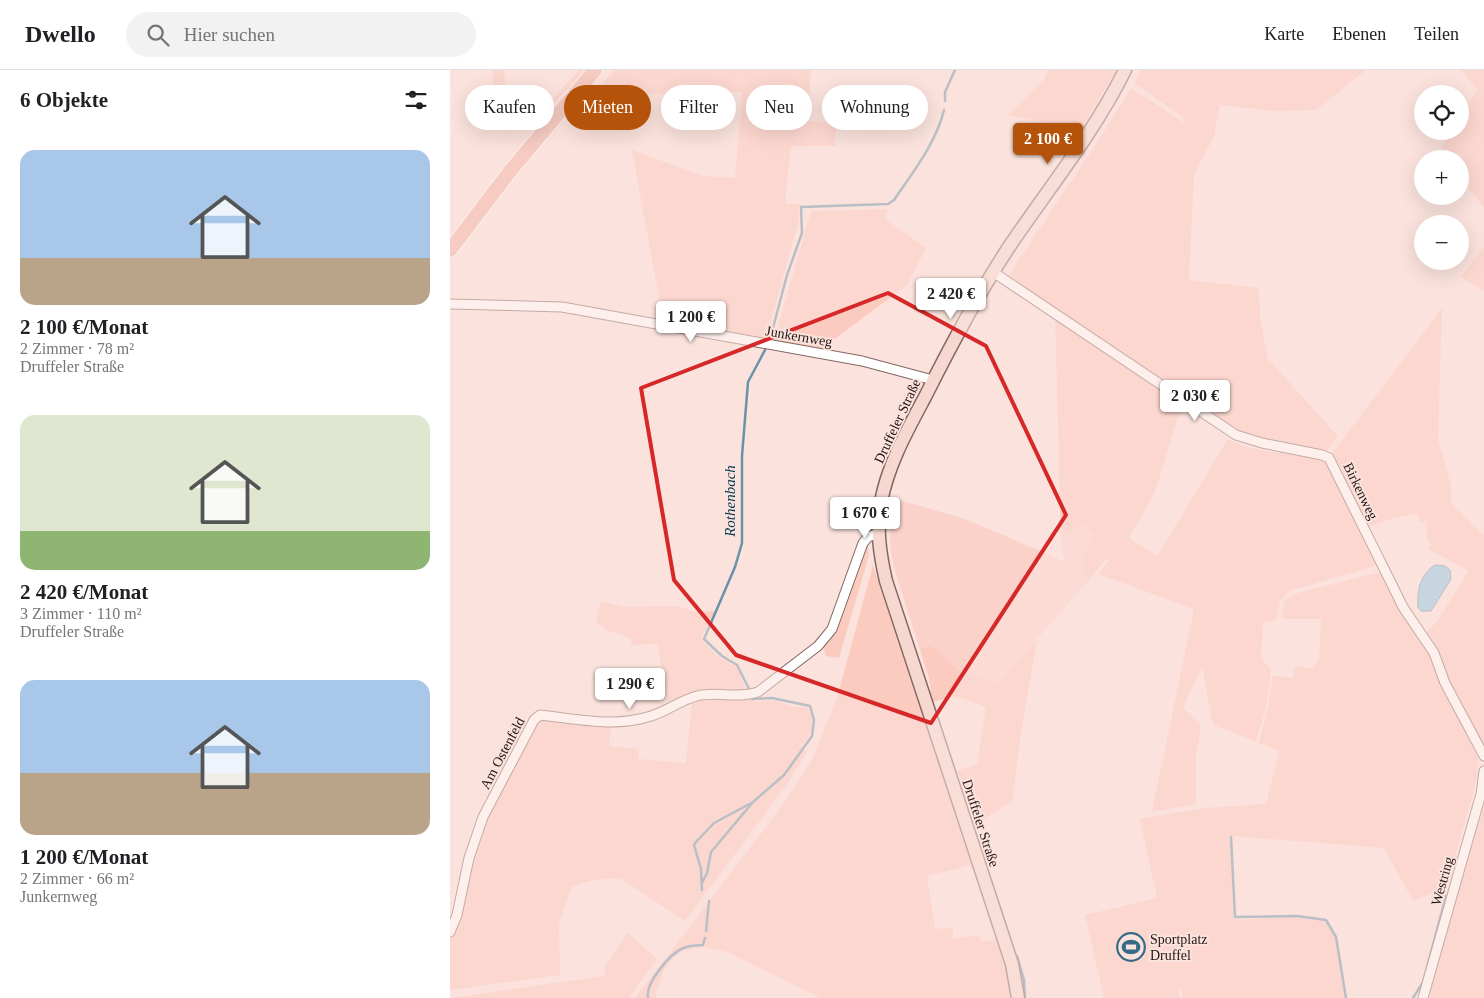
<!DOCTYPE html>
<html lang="de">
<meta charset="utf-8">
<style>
:root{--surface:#fff;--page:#f2f2f2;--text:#202124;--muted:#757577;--line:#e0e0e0;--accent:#b45309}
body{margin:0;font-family:Georgia,serif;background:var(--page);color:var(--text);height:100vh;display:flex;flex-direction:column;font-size:19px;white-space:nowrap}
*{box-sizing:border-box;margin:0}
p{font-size:16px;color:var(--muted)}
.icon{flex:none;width:28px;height:28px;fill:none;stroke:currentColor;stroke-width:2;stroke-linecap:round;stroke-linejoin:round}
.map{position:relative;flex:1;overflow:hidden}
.details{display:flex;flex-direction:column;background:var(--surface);width:450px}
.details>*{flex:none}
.hud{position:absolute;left:15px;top:15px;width:475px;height:45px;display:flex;gap:10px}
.fabs{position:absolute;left:964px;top:15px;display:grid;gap:10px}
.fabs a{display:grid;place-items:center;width:55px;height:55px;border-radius:50%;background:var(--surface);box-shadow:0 5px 20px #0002;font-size:25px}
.price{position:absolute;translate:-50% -42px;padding:0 11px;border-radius:5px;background:#fff;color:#222;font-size:16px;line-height:32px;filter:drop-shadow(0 1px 2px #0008)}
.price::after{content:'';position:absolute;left:50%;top:30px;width:15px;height:11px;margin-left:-8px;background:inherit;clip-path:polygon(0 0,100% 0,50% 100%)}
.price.current{background:var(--accent);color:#fff}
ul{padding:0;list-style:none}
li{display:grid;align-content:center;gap:10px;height:265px;padding:0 20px}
li span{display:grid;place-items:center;height:155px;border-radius:15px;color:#555}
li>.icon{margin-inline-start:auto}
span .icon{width:90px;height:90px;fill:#fffc;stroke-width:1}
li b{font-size:21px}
h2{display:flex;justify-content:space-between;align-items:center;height:60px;padding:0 20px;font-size:21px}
.pill{padding:0 18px;border-radius:22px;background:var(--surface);box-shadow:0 5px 20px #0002;font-size:18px;line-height:45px}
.pill.current{background:var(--accent);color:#fff}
header{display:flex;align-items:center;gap:30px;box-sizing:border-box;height:70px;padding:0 25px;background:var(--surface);border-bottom:1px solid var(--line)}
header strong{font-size:24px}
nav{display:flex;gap:28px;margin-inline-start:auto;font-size:18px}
.search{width:350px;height:45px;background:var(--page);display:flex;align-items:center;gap:12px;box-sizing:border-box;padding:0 18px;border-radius:28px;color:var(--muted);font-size:19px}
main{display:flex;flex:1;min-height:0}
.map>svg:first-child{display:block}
.built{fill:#fad2c9}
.green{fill:#fccbbf}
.water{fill:#89c7e8;stroke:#6a92a8}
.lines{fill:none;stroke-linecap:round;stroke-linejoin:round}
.stream{stroke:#6a92a8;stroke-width:2.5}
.street-casing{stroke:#826761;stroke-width:11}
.secondary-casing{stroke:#826761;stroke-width:15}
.primary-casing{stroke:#fff;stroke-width:16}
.street{stroke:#fff;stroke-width:9}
.secondary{stroke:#f7d8d0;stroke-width:12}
.primary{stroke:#efb0a1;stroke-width:14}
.marked{fill:none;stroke:#d62828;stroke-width:4;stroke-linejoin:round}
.labels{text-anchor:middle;stroke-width:4;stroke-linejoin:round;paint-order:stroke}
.street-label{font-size:14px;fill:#211614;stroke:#fbe2dc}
.poi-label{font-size:14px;fill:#211614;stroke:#fbe2dc;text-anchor:start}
.water-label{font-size:15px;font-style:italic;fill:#01394f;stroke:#fbe2dc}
</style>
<header>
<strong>Dwello</strong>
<div class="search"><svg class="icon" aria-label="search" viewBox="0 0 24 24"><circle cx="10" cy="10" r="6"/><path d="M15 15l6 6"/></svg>Hier suchen</div>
<nav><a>Karte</a><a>Ebenen</a><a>Teilen</a></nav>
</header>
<main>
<section class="details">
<h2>6 Objekte<svg class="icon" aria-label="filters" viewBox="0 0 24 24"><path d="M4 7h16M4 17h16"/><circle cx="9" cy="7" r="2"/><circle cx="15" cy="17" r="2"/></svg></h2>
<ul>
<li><span style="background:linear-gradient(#a9c7e8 70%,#b9a48a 0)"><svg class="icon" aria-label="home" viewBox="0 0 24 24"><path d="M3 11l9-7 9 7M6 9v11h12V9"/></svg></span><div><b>2 100 €/Monat</b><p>2 Zimmer · 78 m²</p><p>Druffeler Straße</p></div></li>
<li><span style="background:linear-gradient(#dfe7d0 75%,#8fb573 0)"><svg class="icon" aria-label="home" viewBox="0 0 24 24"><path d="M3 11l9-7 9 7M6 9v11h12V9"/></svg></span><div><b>2 420 €/Monat</b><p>3 Zimmer · 110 m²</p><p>Druffeler Straße</p></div></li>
<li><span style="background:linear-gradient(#a9c7e8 60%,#b9a48a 0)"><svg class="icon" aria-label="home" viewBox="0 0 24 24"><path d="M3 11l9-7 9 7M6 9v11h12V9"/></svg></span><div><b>1 200 €/Monat</b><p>2 Zimmer · 66 m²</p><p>Junkernweg</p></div></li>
</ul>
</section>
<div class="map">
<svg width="1034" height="928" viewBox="0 0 1034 928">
<rect width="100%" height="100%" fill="#fbe2dc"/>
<!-- built -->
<path class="built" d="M 446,429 L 515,449 L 614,491 L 611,466 L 631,455 L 638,458 L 644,465 L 633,502 L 639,510 L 549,612 L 513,604 L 481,576 L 470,580 L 444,498 L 440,473 L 441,446 Z"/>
<!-- green -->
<path class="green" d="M 42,0 L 54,0 L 56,22 L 65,53 L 59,57 L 45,27 Z
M 129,0 L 135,0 L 78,61 L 75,59 Z
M 165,0 L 361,0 L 357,51 L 386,53 L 385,76 L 341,76 L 335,134 L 349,134 L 349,150 L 316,269 L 213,250 L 182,80 L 253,106 L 285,108 L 292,22 L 142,25 Z
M 598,0 L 666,0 L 631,59 L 558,45 L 594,9 Z
M 691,0 L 916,0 L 866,40 L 824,41 L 770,35 L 764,66 L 744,105 L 739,210 L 808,218 L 811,253 L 818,289 L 888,366 L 876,382 L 814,371 L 788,363 L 742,328 L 734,326 L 556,209 L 648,71 L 681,18 L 733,52 L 736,49 L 684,13 Z
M 1011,0 L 1034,0 L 1034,138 L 1010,107 L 1010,89 L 996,89 L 990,81 L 1002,61 L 1010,61 L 1010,49 L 1027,20 Z
M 440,139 L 434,148 L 476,178 L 457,215 L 371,279 L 324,271 L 361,141 Z
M 1034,177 L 1034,221 L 1011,207 Z
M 992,238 L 988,368 L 1001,416 L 1001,433 L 1034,466 L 1034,671 L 1029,670 L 975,564 L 988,550 L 1019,501 L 979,479 L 981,473 L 977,471 L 976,451 L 969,452 L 968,443 L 944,448 L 918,457 L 889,394 L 881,385 Z
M 605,247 L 732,334 L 705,422 L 679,468 L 707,486 L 778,369 C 807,385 844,382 875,389 L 926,491 L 925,496 L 839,521 L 830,531 L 826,550 L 813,553 L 811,588 L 821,600 L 816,637 L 806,671 L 763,655 L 752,596 L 733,638 L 751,656 L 746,688 L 746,734 L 702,742 L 744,539 L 648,504 L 659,491 L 657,488 L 639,510 L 633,502 L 634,487 L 644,465 L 638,458 L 631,455 L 611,466 Z
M 415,475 L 418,476 L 419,485 L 389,588 L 376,586 L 373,575 Z
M 423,495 L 521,795 L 477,806 L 485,859 L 503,857 L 503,869 L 529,865 L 531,872 L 546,870 L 558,906 L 560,928 L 370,928 L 277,882 L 254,877 L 233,881 L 222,889 L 214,900 L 206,922 L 207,928 L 185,928 L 329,740 L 361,692 L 387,628 Z
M 931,502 L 982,586 L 991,614 L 1028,688 L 1027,709 L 996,817 L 963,831 L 934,778 L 780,766 L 784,850 L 845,847 L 875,851 L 885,867 L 895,928 L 733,928 L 730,917 L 728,917 L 730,928 L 654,928 L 635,845 L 707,828 L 690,749 L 755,738 L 816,734 L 829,681 L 809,673 L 818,637 L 823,606 L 843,608 L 845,596 L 862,598 L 869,590 L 871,549 L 831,549 L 834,531 L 844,524 Z
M 151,531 L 174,537 L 228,536 L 245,542 L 265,541 L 253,564 L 252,571 L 269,587 L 287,597 L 297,623 L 218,635 L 207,574 L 181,575 L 181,568 L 156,560 L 146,551 Z
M 587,570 L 571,662 L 562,731 L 528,753 L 516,718 L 506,701 L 527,694 L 536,637 L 506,626 L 482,632 L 479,608 L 470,580 L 481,575 L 513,604 L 549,612 Z
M 250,628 L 298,629 L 307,632 L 323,630 L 344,637 L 356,637 C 368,649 361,666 351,677 L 357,682 L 336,716 L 235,851 L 173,810 C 155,806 139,811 122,816 L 109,853 L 110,905 L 0,920 L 0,869 L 7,859 L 23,789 L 41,739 L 85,654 L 92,649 L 161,655 L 159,676 L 189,679 L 188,689 L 236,693 L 242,631 Z
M 1032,730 L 1034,730 L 1034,928 L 980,928 L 979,922 Z
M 178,863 L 207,889 L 179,928 L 0,928 L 154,906 L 156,894 Z"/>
<!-- water -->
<path class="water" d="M 985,495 L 995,496 L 1000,500 L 1001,509 L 981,541 L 971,541 L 968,537 C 967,520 970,505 985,495 Z"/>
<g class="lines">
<!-- stream -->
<path class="stream" d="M 495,31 L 495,22 L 505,0
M 320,269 L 337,205 L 352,163 L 351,137 L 438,134 L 444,130 C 463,102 486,73 494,40
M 300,621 L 287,595 L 272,586 L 254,569 L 285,497 L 292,473 L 292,386 L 298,312 L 315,280
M 781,767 L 785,847 L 847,846 L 876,850 L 886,867 L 896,928
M 252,813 L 257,803 L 261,782 L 303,732
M 252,820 L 251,799 L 244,775 L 246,772 L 264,753 L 303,732 L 334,705 L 362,666 L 364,650 L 360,636 L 322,628 L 302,629
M 256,861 L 259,831
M 567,886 L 574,910 L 575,928
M 198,928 C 195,913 220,884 233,878 C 239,876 246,875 253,875 L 255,868
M 963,928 L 973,912 L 996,826"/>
<defs>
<path id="street" d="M 543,202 L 786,365 L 812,373 L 872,385 L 879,388 L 953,537 L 984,583 L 995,613 L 1034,686
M 0,234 L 112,237 L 412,291 L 483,310
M 0,862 L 7,845 L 19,788 L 33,747 L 84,650 L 90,645 C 127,649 165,658 201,646 C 217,641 231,630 247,626 C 267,621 288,629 308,622 L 368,576 L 382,559 L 413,473 L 418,467 L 429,463
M 973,928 L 1031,724 L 1034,701"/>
<path id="secondary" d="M 568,928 L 562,894 L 436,511 C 430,485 426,459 431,432 C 438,394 458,359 476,325 C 501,275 528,224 559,177 C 598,119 644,63 675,0"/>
<path id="primary" d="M 0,180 L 61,100 L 145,0"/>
</defs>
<!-- street casing -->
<use href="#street" class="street-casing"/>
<!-- secondary casing -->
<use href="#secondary" class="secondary-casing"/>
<!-- primary casing -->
<use href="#primary" class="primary-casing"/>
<!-- street -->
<use href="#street" class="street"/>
<!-- secondary -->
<use href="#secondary" class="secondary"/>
<!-- primary -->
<use href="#primary" class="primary"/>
</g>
<!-- marked area -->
<path d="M0 0H1034V928H0ZM 438,223 L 536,276 L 616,445 L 481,653 L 286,585 L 224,510 L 191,318 Z" fill="#fbe2dc" fill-opacity=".55" fill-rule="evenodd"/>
<path class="marked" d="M 438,223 L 536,276 L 616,445 L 481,653 L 286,585 L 224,510 L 191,318 Z"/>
<!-- icons -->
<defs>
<symbol id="stadium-ring" viewBox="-11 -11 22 22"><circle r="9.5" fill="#fbe2dc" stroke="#356b86" stroke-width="1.5"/><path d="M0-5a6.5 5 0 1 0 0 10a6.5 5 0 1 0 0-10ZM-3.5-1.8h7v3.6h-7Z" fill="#356b86"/></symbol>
</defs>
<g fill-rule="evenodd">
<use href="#stadium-ring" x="665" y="861" width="32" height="32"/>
</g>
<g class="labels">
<!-- street labels -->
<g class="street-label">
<text transform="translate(349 266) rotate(10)" y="5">Junkernweg</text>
<text transform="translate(447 351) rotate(-65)" y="5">Druffeler Straße</text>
<text transform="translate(911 421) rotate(64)" y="5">Birkenweg</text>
<text transform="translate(52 683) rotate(-62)" y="5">Am Ostenfeld</text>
<text transform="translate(531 753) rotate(72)" y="5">Druffeler Straße</text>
<text transform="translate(992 811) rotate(-74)" y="5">Westring</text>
</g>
<!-- poi labels -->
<g class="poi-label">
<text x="700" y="874">Sportplatz<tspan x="700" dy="16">Druffel</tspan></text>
</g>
<!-- water labels -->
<g class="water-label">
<text transform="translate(280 431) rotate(-90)" y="5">Rothenbach</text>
</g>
</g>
</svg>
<div class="fabs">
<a><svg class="icon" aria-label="locate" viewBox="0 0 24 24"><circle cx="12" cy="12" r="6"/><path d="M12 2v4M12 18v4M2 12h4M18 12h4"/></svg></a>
<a>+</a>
<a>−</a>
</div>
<b class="price current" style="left:598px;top:95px">2 100 €</b>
<b class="price" style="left:501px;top:250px">2 420 €</b>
<b class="price" style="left:241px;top:273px">1 200 €</b>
<b class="price" style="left:745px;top:352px">2 030 €</b>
<b class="price" style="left:415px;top:469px">1 670 €</b>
<b class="price" style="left:180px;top:640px">1 290 €</b>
<div class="hud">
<a class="pill">Kaufen</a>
<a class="pill current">Mieten</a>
<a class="pill">Filter</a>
<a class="pill">Neu</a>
<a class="pill">Wohnung</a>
</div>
</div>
</main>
